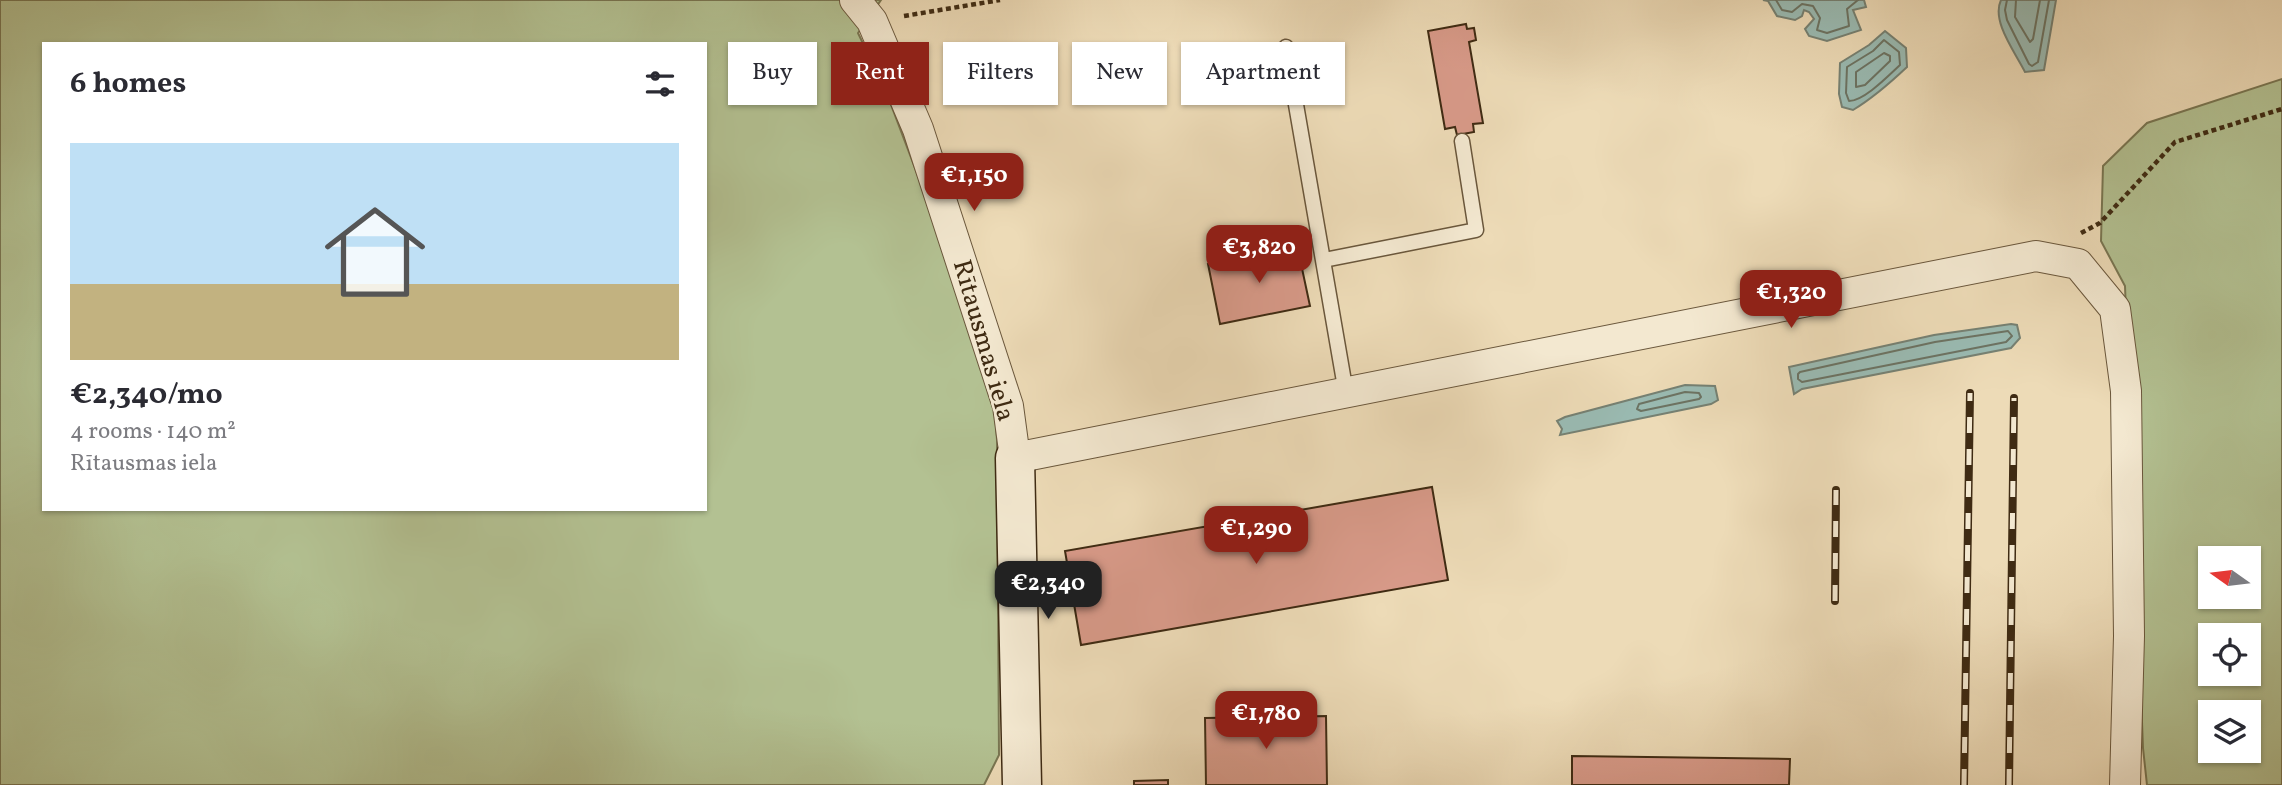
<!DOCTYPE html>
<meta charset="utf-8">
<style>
:root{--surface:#fff;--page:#f2f2f3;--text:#2b2b33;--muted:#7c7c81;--line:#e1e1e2;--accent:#8f2418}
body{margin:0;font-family:Vollkorn,serif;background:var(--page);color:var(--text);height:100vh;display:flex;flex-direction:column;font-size:26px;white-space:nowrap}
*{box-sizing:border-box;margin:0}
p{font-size:23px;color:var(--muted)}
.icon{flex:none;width:38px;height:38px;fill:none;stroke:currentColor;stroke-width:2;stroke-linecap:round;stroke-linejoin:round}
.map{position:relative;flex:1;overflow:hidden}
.sheet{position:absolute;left:42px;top:42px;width:665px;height:469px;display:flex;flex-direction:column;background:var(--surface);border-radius:0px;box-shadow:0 2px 5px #0004}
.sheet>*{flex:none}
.guide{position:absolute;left:728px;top:42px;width:665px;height:63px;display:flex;gap:14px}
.needle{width:46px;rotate:284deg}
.fabs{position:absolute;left:2198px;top:546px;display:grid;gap:14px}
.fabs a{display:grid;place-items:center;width:63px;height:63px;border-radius:0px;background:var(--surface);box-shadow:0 2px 5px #0004;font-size:35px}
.price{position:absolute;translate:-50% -60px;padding:0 16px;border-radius:14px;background:var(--accent);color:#fff;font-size:23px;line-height:46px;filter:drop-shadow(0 2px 4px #0008)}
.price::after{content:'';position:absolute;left:50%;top:42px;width:21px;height:16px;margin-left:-10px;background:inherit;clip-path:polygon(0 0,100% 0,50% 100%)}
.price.current{background:#222;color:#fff}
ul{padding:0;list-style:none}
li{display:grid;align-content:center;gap:14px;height:371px;padding:0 28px}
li+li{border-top:2px solid var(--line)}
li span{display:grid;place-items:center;height:217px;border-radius:0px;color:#555}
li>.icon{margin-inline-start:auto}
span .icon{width:126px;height:126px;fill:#fffc;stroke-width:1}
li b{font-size:30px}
h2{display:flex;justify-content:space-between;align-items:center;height:84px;padding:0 28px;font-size:30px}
.pill{padding:0 24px;border-radius:0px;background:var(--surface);box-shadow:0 2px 5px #0004;font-size:24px;line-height:63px}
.pill.current{background:var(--accent);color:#fff}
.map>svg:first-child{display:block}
.green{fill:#b3c192;stroke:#797652;stroke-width:2;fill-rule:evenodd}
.water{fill:#9abbb3;stroke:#768173;stroke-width:2}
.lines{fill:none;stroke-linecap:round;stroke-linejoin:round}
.shore{stroke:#6c7363;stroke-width:2}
.building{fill:#d89a89;stroke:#3f2b13;stroke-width:2}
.lane-casing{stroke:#6a573c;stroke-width:17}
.street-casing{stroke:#6a573c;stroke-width:32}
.secondary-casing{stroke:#3f2b13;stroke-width:41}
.path{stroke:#3f2b13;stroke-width:4.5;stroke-dasharray:5 3.5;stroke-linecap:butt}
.lane{stroke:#f3e8d0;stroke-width:14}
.street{stroke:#f3e8d0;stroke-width:30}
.secondary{stroke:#f3e8d0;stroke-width:38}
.rail-casing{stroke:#3f2b13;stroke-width:8}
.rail{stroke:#f3e8d0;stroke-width:5;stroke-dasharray:16;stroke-linecap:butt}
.labels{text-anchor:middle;stroke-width:5;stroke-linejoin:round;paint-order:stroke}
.street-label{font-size:26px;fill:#3f2b13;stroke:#f3e8d0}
</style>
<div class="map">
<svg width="2282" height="785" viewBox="0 0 2282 785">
<rect width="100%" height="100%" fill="#eddbb7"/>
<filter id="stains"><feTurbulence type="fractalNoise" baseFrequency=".00286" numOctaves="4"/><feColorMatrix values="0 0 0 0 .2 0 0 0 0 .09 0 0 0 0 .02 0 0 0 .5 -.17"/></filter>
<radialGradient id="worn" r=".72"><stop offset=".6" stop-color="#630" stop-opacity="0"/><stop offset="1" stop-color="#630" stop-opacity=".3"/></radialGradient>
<!-- green -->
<path class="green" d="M 0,0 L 881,0 L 858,33 L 885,89 L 935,221 L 994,399 L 997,440 L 999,755 L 984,785 L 0,785 ZM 44,44 L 705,44 L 705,509 L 44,509 Z
M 2282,79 L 2282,785 L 2147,785 L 2143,748 L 2125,286 L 2101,241 L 2103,166 L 2147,123 ZM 2210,558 L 2249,558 L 2249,597 L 2210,597 ZM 2210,635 L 2249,635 L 2249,674 L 2210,674 ZM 2210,712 L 2249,712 L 2249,751 L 2210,751 Z"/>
<!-- water -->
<path class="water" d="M 1763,0 L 1864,0 L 1866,7 L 1853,10 L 1861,30 L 1827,41 L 1809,36 L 1805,29 L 1814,19 L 1809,12 L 1804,10 L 1802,16 L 1795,20 L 1777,16 L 1768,1 Z
M 2001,0 L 2056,0 L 2044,70 L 2025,72 C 2015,52 1991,21 2001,0 Z
M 1885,31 L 1906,48 L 1907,67 C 1890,83 1873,98 1853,110 L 1842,107 L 1839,94 L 1840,63 L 1869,45 Z
M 2011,324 L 2017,325 L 2020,338 L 2011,348 L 1802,389 L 1794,394 L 1789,367 L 1934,335 Z
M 1685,385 L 1715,386 L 1718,400 L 1711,404 L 1560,435 L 1562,429 L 1557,421 L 1565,417 Z"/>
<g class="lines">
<!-- shore -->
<path class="shore" d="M 1776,0 L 1782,10 L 1792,12 L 1802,4 L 1813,6 L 1820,18 L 1817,30 L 1827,33 L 1849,26 L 1847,9 L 1858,0
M 2007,0 L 2005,10 L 2007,20 L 2029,64 L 2032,66 L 2038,62 L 2049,0
M 2016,0 L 2015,17 L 2030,42 L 2033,39 L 2040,0
M 1884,40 L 1899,52 L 1900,65 C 1888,76 1864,101 1849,101 L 1846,93 L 1847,67 L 1873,51 Z
M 1884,53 L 1890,56 L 1890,61 L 1865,85 L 1856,87 L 1856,72 Z
M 2008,331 L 2012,336 L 2006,342 L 1802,382 L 1798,379 L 1798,374 L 1800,372 L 1935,342 Z
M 1685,392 L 1699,393 L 1701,397 L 1699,399 L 1641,411 L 1637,409 L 1639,404 Z"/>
</g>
<!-- building -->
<path class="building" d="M 1466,24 L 1467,29 L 1474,28 L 1476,40 L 1469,42 L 1483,123 L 1473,124 L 1474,132 L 1457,135 L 1455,127 L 1445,129 L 1428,31 Z
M 1297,245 L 1310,306 L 1220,324 L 1208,264 Z
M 1432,487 L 1448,580 L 1081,645 L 1065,551 Z
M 1326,716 L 1327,785 L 1206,785 L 1205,718 Z
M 1572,756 L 1790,759 L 1789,785 L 1572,785 Z
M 1168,780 L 1168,785 L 1134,785 L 1134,781 Z"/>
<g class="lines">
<defs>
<path id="lane" d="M 1286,47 L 1346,393
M 1324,260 L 1476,230 L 1462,141"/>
<path id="street" d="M 855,0 L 872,21 L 918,129 L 1008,406 L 1015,458 L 2036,256 L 2078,264 L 2115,309 L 2126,391 L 2129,636 L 2125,785"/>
<path id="secondary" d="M 1015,458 L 1022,785"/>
</defs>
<!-- lane casing -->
<use href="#lane" class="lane-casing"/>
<!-- street casing -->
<use href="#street" class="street-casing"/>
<!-- secondary casing -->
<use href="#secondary" class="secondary-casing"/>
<!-- path -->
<path class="path" d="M 904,16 L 1000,0
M 2081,233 L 2100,223 L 2175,142 L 2282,109"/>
<!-- lane -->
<use href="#lane" class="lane"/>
<!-- street -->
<use href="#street" class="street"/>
<!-- secondary -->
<use href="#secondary" class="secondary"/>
<defs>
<path id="rail" d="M 1835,601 L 1836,490
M 1964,785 L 1970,393
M 2009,785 L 2014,398"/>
</defs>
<!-- rail casing -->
<use href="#rail" class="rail-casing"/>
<!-- rail -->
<use href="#rail" class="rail"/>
</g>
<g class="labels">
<!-- street labels -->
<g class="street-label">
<text transform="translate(985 340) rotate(74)" y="9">Rītausmas iela</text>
</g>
</g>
<rect width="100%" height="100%" filter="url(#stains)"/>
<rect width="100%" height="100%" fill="url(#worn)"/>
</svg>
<div class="fabs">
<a><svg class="needle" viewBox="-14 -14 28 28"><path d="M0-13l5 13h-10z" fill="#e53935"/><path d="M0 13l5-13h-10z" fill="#7c7c81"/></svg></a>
<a><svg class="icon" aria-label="locate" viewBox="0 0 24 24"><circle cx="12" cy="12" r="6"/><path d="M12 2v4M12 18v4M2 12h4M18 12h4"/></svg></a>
<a><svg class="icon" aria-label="layers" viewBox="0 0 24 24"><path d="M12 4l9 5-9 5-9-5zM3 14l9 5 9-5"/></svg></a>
</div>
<b class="price" style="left:974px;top:213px">€1,150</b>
<b class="price" style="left:1259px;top:285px">€3,820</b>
<b class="price" style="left:1791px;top:330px">€1,320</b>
<b class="price" style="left:1256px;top:566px">€1,290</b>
<b class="price current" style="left:1048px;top:621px">€2,340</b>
<b class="price" style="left:1266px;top:751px">€1,780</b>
<div class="guide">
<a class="pill">Buy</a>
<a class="pill current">Rent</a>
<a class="pill">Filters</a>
<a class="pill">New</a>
<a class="pill">Apartment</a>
</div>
<section class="sheet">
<h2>6 homes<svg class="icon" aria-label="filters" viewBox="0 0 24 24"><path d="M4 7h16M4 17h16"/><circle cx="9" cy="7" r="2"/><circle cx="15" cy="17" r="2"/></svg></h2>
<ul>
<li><span style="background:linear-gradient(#bfe0f5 65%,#c2b280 0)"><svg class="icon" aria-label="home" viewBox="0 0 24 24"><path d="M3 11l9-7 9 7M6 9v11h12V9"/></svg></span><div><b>€2,340/mo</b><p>4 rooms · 140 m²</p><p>Rītausmas iela</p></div></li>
</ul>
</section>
</div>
